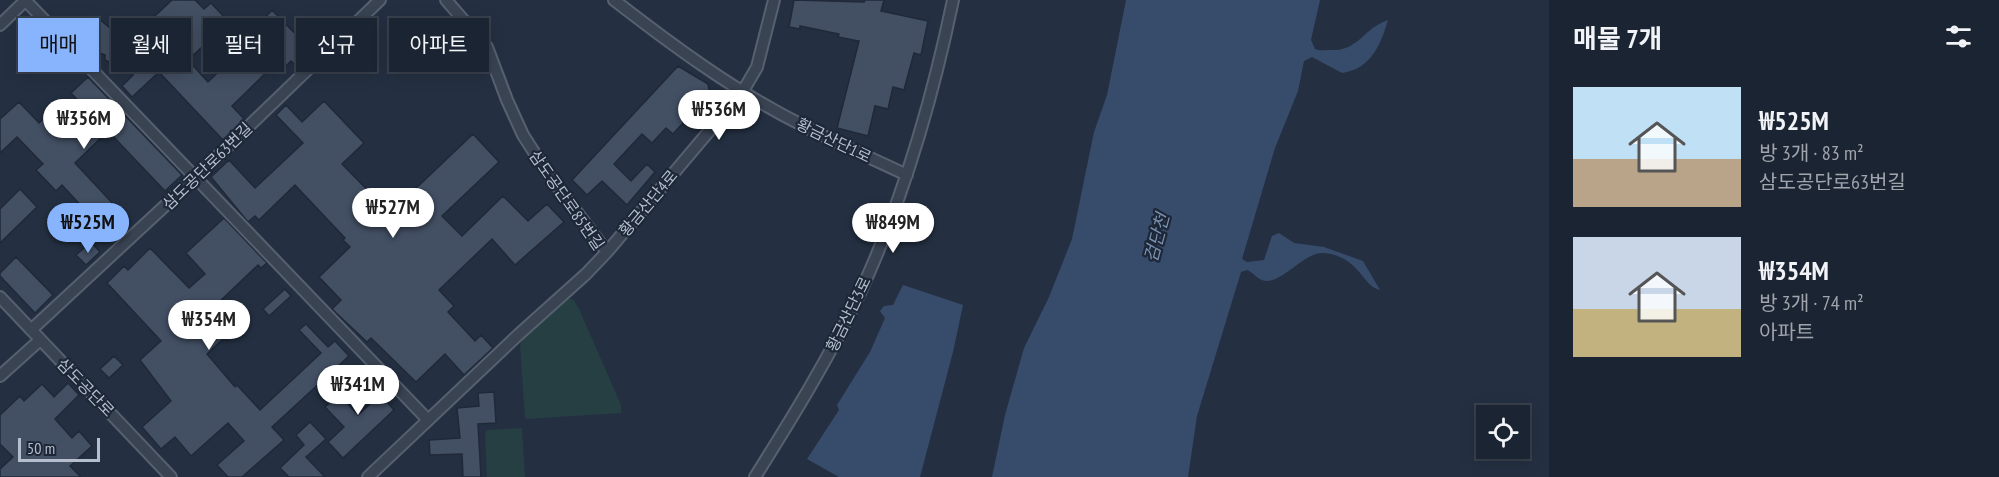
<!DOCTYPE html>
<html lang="ko">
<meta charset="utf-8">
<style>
:root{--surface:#1b2432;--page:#242c3a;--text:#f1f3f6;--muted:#a0a4ac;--line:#39414d;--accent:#88b4fe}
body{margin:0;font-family:"PT Sans Narrow","Noto Sans KR",sans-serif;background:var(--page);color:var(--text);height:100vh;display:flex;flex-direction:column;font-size:22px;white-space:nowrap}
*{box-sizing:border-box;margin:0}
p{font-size:20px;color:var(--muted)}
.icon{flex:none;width:33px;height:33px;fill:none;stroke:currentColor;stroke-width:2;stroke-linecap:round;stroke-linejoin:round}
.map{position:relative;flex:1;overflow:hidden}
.side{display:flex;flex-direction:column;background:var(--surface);width:450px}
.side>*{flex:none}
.guide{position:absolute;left:18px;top:18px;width:570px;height:54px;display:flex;gap:12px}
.buttons{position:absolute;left:1476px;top:405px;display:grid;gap:12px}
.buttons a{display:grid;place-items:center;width:54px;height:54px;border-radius:0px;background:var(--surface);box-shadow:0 3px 15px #0003,0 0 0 2px var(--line);font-size:30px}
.scale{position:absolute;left:18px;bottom:15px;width:82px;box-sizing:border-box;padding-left:6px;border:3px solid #b5becc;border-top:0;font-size:16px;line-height:21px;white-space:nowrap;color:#b5becc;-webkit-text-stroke:4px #1d2737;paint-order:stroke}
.price{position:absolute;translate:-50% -51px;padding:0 14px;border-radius:21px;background:#fff;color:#222;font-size:20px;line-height:39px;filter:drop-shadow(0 2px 3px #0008)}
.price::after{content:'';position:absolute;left:50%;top:36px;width:18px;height:14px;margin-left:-9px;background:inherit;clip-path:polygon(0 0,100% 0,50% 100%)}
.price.current{background:var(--accent);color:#111}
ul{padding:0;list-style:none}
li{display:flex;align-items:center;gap:18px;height:150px;padding:0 24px}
li span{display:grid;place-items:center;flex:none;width:168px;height:120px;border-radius:0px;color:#555}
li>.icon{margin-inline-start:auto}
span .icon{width:72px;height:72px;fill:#fffc;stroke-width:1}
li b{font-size:26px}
h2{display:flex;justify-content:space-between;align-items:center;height:72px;padding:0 24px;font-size:26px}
.chip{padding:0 21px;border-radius:0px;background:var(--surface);box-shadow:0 3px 15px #0003,0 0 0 2px var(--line);font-size:21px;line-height:54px}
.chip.current{background:var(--accent);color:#111}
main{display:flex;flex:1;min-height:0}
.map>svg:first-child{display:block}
.green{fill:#263f43}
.water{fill:#374b6a}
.building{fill:#435064;stroke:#1f2939;stroke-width:1.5}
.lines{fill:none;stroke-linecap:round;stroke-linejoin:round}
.minor-casing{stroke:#56606f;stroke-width:14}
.minor{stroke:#394352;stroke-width:10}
.labels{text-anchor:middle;stroke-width:4.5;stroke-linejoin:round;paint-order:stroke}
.street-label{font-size:16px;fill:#b5becc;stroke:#1d2737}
.water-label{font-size:18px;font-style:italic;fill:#7c93b4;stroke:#1d2737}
</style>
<main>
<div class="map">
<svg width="1549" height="477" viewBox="0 0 1549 477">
<rect width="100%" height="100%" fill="#243042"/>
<!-- green -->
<path class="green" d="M 569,298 L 574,300 L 580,311 L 621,405 L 621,413 L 525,419 L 520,345 L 523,339 Z
M 522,428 L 525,477 L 487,477 L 485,434 L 487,430 Z"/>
<!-- water -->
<path class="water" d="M 1126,0 L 1320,0 L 1311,40 L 1315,49 C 1320,51 1323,50 1329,50 C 1359,52 1362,29 1388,20 C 1381,44 1371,69 1342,73 L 1312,57 L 1304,61 L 1298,91 L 1275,148 L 1242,259 L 1247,262 L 1264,260 L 1272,236 L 1279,233 L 1294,243 L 1324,247 L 1363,261 L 1380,290 C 1362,286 1359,256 1324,253 C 1304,251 1280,287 1262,280 C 1256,278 1253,272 1247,270 L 1241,272 L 1197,416 L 1188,477 L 992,477 L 1005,415 L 1024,348 L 1049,297 L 1072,239 L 1094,132 L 1107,95 Z
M 903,285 L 963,305 L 953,352 L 920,477 L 839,477 L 807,459 L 839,410 L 837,405 L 870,352 L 885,318 L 880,311 L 884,306 L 893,305 Z"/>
<!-- building -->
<path class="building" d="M 172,0 L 195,0 L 204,9 L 211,3 L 229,22 L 188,60 L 208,82 L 237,54 L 240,57 L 264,33 L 257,26 L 272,10 L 313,52 L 297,67 L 291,61 L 279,73 L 272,67 L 232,106 L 245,120 L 223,140 L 159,72 L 132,97 L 122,86 L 133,75 L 118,61 L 109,62 L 105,60 L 105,55 L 97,52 L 96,44 L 83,31 L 97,17 L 132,47 L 147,33 L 142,28 Z
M 794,0 L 864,2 L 865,0 L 884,0 L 881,11 L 928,21 L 921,55 L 914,53 L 904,90 L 893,87 L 888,109 L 875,106 L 868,136 L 837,128 L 859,41 L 838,37 L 839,34 L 800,26 L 800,29 L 789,27 Z
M 63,50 L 73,61 L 62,71 L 52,60 Z
M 678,66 L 708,84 L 712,105 L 700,119 L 693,112 L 673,134 L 666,128 L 652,143 L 642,134 L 614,164 L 631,181 L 647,164 L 655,172 L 627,205 L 602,181 L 587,195 L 572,180 Z
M 88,77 L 182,175 L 165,191 L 108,131 L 75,163 L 130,222 L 112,239 L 62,185 L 56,191 L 36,170 L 43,164 L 17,137 L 0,153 L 0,119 L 19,102 L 39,123 L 57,106 L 78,126 L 91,114 L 71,93 Z
M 324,101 L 364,143 L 342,164 L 390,213 L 473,134 L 499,162 L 442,216 L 462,236 L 503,196 L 528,221 L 547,204 L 564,222 L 515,265 L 492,239 L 439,290 L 454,306 L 448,312 L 475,341 L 481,335 L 493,348 L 464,375 L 445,354 L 416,382 L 371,338 L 367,342 L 332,309 L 341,300 L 319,277 L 350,247 L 343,240 L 345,238 L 295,185 L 259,220 L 255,216 L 248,222 L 211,177 L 229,160 L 255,188 L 303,143 L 276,115 L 286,105 L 302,122 Z
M 20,189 L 37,207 L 0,243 L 0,209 Z
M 224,218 L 267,263 L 261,268 L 258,265 L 216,305 L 236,327 L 207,354 L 235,387 L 237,385 L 260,410 L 321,353 L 299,330 L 306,324 L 328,347 L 335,341 L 349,356 L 272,427 L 284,440 L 242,477 L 228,477 L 217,465 L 244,441 L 228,423 L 191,456 L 175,437 L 161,449 L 142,427 L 171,401 L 140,360 L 161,341 L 107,283 L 124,266 L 128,270 L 150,248 L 189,288 L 205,274 L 186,253 Z
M 91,242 L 100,252 L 86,265 L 76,255 Z
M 16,257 L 53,295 L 35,313 L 0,276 L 0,273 Z
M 285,289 L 291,296 L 269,316 L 263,309 Z
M 114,356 L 123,365 L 109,378 L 100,369 Z
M 364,371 L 379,387 L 376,390 L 394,410 L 343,458 L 328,442 L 344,427 L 325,407 L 339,394 L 358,415 L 371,403 L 351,382 Z
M 68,383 L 79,395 L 55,419 L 72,438 L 79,431 L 92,446 L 70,466 L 81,477 L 0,477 L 0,469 L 13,457 L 0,444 L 0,415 L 20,396 L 24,401 L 42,384 L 54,397 Z
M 494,392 L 496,423 L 478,424 L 481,477 L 463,477 L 462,454 L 430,455 L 429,440 L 460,438 L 457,408 L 479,406 L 478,393 Z
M 310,422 L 326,439 L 306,457 L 325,477 L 289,477 L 280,468 L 304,445 L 296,435 Z"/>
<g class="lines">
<defs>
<path id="minor" d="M 614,0 C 672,45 733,90 798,123 C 834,142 871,158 907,175
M 26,1 L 428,420
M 0,25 L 26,0
M 607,252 L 743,91 L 757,67 L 774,0
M 0,297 L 171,477
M 31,330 L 196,177 L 380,0
M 0,376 L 40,340
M 368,477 L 518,335 L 586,274 L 607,252 L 548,174 L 523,135 L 507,100 L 487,47 L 446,0
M 755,477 C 792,418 829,358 859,295 C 903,201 932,101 953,0"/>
</defs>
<!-- minor casing -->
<use href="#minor" class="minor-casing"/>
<!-- minor -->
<use href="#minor" class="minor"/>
</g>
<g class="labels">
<!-- street labels -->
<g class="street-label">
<text transform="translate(834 140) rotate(26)" y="6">황금산단1로</text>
<text transform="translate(207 166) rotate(-44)" y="6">삼도공단로63번길</text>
<text transform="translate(567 200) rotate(55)" y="6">삼도공단로85번길</text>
<text transform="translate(648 203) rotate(-50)" y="6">황금산단4로</text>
<text transform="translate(848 314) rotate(-64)" y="6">황금산단3로</text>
<text transform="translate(86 387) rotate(46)" y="6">삼도공단로</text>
</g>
<!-- water labels -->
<g class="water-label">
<text transform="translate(1157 238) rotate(-75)" y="6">검단천</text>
</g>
</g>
</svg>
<div class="buttons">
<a><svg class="icon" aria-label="locate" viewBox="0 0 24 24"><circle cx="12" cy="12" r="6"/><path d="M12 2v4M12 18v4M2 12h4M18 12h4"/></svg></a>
</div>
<div class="scale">50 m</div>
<b class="price" style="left:719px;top:141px">₩536M</b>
<b class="price" style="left:84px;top:150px">₩356M</b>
<b class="price" style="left:393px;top:239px">₩527M</b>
<b class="price current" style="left:88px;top:254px">₩525M</b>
<b class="price" style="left:893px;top:254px">₩849M</b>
<b class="price" style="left:209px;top:351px">₩354M</b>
<b class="price" style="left:358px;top:416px">₩341M</b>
<div class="guide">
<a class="chip current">매매</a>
<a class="chip">월세</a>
<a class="chip">필터</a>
<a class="chip">신규</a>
<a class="chip">아파트</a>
</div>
</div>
<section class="side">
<h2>매물 7개<svg class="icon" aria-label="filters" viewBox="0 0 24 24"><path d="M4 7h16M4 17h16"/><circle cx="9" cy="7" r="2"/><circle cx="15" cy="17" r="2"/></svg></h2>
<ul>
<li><span style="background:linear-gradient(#bfe0f5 60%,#b9a48a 0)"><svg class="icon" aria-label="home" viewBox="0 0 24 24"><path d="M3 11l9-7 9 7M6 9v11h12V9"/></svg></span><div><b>₩525M</b><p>방 3개 · 83 m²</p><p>삼도공단로63번길</p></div></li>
<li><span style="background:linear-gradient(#c9d6e8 60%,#c2b280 0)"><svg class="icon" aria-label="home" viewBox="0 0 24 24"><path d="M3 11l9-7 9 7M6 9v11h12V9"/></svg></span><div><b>₩354M</b><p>방 3개 · 74 m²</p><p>아파트</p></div></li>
</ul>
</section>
</main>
